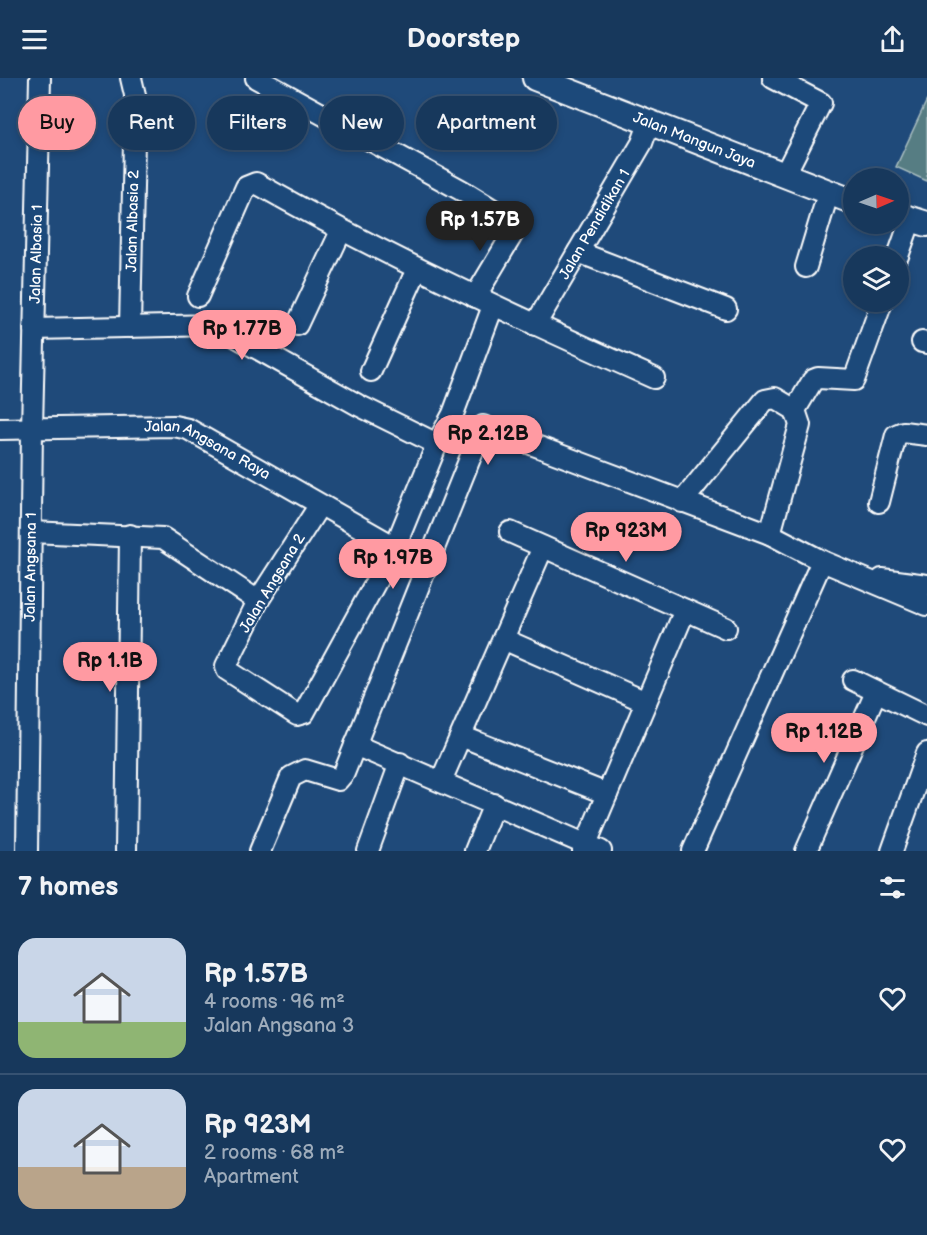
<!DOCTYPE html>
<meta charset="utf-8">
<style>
:root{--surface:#17385c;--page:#203f62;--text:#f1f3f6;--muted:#9eacbb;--line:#365272;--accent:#ff9aa2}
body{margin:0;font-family:"Balsamiq Sans",sans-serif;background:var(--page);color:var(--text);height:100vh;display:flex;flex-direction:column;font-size:22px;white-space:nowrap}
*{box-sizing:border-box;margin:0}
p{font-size:20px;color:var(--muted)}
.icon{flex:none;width:33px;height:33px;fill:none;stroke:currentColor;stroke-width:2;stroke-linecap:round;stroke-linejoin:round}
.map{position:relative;height:773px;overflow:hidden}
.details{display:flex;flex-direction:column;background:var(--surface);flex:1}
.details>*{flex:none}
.banner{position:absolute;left:18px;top:18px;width:600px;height:54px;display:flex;gap:12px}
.needle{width:39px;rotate:88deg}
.fabs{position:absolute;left:843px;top:90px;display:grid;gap:12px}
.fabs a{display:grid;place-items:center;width:66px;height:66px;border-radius:50%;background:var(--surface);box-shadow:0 3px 9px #0003,0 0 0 2px var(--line);font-size:30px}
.price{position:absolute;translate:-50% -51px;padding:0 14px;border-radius:21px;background:var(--accent);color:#111;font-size:20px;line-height:39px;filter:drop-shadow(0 2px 3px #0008)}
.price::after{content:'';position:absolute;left:50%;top:36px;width:18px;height:14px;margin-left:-9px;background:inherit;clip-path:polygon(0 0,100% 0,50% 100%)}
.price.active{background:#222;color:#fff}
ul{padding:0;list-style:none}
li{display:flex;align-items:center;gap:18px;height:150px;padding:0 18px}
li+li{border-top:2px solid var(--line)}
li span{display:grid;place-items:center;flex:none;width:168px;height:120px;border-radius:18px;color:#555}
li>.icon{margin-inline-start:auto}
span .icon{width:72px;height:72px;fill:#fffc;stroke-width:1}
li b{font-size:26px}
h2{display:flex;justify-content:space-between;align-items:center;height:72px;padding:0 18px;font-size:26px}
.pill{padding:0 21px;border-radius:27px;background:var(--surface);box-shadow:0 3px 9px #0003,0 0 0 2px var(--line);font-size:21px;line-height:54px}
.pill.active{background:var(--accent);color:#111}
header{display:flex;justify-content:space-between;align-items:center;height:78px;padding:0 18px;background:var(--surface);font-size:27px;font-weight:700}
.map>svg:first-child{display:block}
.green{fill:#567d83;stroke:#aabec1;stroke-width:1.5}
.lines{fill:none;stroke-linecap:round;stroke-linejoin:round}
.minor-casing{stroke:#fff;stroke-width:24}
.tertiary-casing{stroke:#fff;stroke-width:28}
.minor{stroke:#1f4a7a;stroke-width:20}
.tertiary{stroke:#1f4a7a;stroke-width:24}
.labels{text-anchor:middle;stroke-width:4.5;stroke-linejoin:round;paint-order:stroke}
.street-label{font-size:15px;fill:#fff;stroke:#1f4a7a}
</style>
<header><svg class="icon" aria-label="menu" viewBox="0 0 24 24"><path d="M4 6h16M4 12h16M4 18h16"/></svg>Doorstep<svg class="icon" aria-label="share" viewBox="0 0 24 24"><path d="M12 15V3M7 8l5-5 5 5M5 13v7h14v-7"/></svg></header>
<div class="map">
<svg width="927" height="773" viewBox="0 0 927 773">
<rect width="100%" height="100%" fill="#1f4a7a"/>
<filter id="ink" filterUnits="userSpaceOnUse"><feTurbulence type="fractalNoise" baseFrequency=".0167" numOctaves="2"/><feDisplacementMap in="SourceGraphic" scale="12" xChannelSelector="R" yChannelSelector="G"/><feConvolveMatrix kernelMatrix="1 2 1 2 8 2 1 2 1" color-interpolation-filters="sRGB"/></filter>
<g filter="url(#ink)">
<!-- green -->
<path class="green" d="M 927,22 L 927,103 L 896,89 Z"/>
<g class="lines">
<defs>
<g id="minor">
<path d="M 256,0 L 461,112 L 518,147 L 475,219"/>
<path d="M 773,0 L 821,25 L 784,98"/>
<path d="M 578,174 L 726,231"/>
<path d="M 898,178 L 911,141"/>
<path d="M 806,189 L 828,116"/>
<path d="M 198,218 L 246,109 L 256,105 C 385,178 519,240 654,300"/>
<path d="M 297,247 L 341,153"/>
<path id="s1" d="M 535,247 L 642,65 L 650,43"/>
<path id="s2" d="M 130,249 L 135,17 L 131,0"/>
<path d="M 34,251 L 215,247 L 358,327 L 437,366"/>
<path d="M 922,264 L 927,265"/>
<path d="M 371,293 L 417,191"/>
<path d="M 795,332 L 813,302 L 818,300 L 854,302 L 882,224"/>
<path id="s3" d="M 0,351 L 174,348 L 188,351 L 395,469"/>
<path d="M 682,424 L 765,322 L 775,320 L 795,332 L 800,347 L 770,456"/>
<path d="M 879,424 L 896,357 L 903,354 L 927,357"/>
<path d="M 319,428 L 258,523 L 226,588 L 227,592 L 297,637 L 304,635 L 395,469 L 437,366 L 453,336 L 493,228"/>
<path d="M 31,454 L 163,460 L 258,523"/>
<path d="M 510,454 L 726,550"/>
<path d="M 882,501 L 927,507"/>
<path d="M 503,561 L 646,624"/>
<path d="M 853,602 L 927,638"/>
<path d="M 461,658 L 607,716"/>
<path d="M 355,667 L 601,773"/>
<path d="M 441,703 L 543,469"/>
<path id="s4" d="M 27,773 L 32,351 L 40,0"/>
<path d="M 126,773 L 130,457"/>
<path d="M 260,773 L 291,699 L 305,692 L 338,702 L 344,695 L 483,348 L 770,456 L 822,483 L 927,527"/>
<path d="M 368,773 L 400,685"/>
<path d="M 475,773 L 494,726"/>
<path d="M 583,773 L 685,532"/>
<path d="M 693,773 L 822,483"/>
<path d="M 806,773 L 876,614"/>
<path d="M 892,773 L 927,675"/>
</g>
<g id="tertiary">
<path id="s5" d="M 535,0 L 854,124"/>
<path d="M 898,137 L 927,146"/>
</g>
</defs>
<!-- minor casing -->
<use href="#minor" class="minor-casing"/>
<!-- tertiary casing -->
<use href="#tertiary" class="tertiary-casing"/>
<!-- minor -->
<use href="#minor" class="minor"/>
<!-- tertiary -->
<use href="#tertiary" class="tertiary"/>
</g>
</g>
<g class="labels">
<!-- street labels -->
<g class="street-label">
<text dy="5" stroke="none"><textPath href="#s5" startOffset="171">Jalan Mangun Jaya</textPath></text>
<text dy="5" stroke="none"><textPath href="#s2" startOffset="106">Jalan Albasia 2</textPath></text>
<text dy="5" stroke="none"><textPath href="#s1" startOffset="117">Jalan Pendidikan 1</textPath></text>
<text dy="5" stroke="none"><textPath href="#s4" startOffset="597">Jalan Albasia 1</textPath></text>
<text dy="5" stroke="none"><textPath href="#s3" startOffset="213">Jalan Angsana Raya</textPath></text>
<text dy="5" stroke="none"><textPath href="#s4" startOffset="284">Jalan Angsana 1</textPath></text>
<text transform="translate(272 505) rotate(-59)" y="5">Jalan Angsana 2</text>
</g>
</g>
</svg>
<div class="fabs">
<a><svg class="needle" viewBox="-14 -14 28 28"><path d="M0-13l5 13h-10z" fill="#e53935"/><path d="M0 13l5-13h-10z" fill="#9eacbb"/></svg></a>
<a><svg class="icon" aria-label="layers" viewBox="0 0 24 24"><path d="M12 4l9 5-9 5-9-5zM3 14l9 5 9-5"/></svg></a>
</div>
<b class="price active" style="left:480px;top:174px">Rp 1.57B</b>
<b class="price" style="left:242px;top:283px">Rp 1.77B</b>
<b class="price" style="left:488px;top:388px">Rp 2.12B</b>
<b class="price" style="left:626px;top:485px">Rp 923M</b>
<b class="price" style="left:393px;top:512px">Rp 1.97B</b>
<b class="price" style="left:110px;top:615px">Rp 1.1B</b>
<b class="price" style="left:824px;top:686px">Rp 1.12B</b>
<div class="banner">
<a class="pill active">Buy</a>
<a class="pill">Rent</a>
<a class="pill">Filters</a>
<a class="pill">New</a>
<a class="pill">Apartment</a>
</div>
</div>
<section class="details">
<h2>7 homes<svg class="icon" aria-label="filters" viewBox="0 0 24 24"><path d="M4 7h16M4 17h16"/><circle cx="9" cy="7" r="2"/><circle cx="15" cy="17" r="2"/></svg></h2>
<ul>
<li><span style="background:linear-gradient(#c9d6e8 70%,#8fb573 0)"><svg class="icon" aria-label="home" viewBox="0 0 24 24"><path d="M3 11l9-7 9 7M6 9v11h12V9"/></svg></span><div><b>Rp 1.57B</b><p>4 rooms · 96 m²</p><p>Jalan Angsana 3</p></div><svg class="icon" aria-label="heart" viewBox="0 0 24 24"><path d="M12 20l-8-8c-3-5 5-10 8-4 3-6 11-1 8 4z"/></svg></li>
<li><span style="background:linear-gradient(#c9d6e8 65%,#b9a48a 0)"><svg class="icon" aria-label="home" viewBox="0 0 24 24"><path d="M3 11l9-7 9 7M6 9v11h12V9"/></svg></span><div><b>Rp 923M</b><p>2 rooms · 68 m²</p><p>Apartment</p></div><svg class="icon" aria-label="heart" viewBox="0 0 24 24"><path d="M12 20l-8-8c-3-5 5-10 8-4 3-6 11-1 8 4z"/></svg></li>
</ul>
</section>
